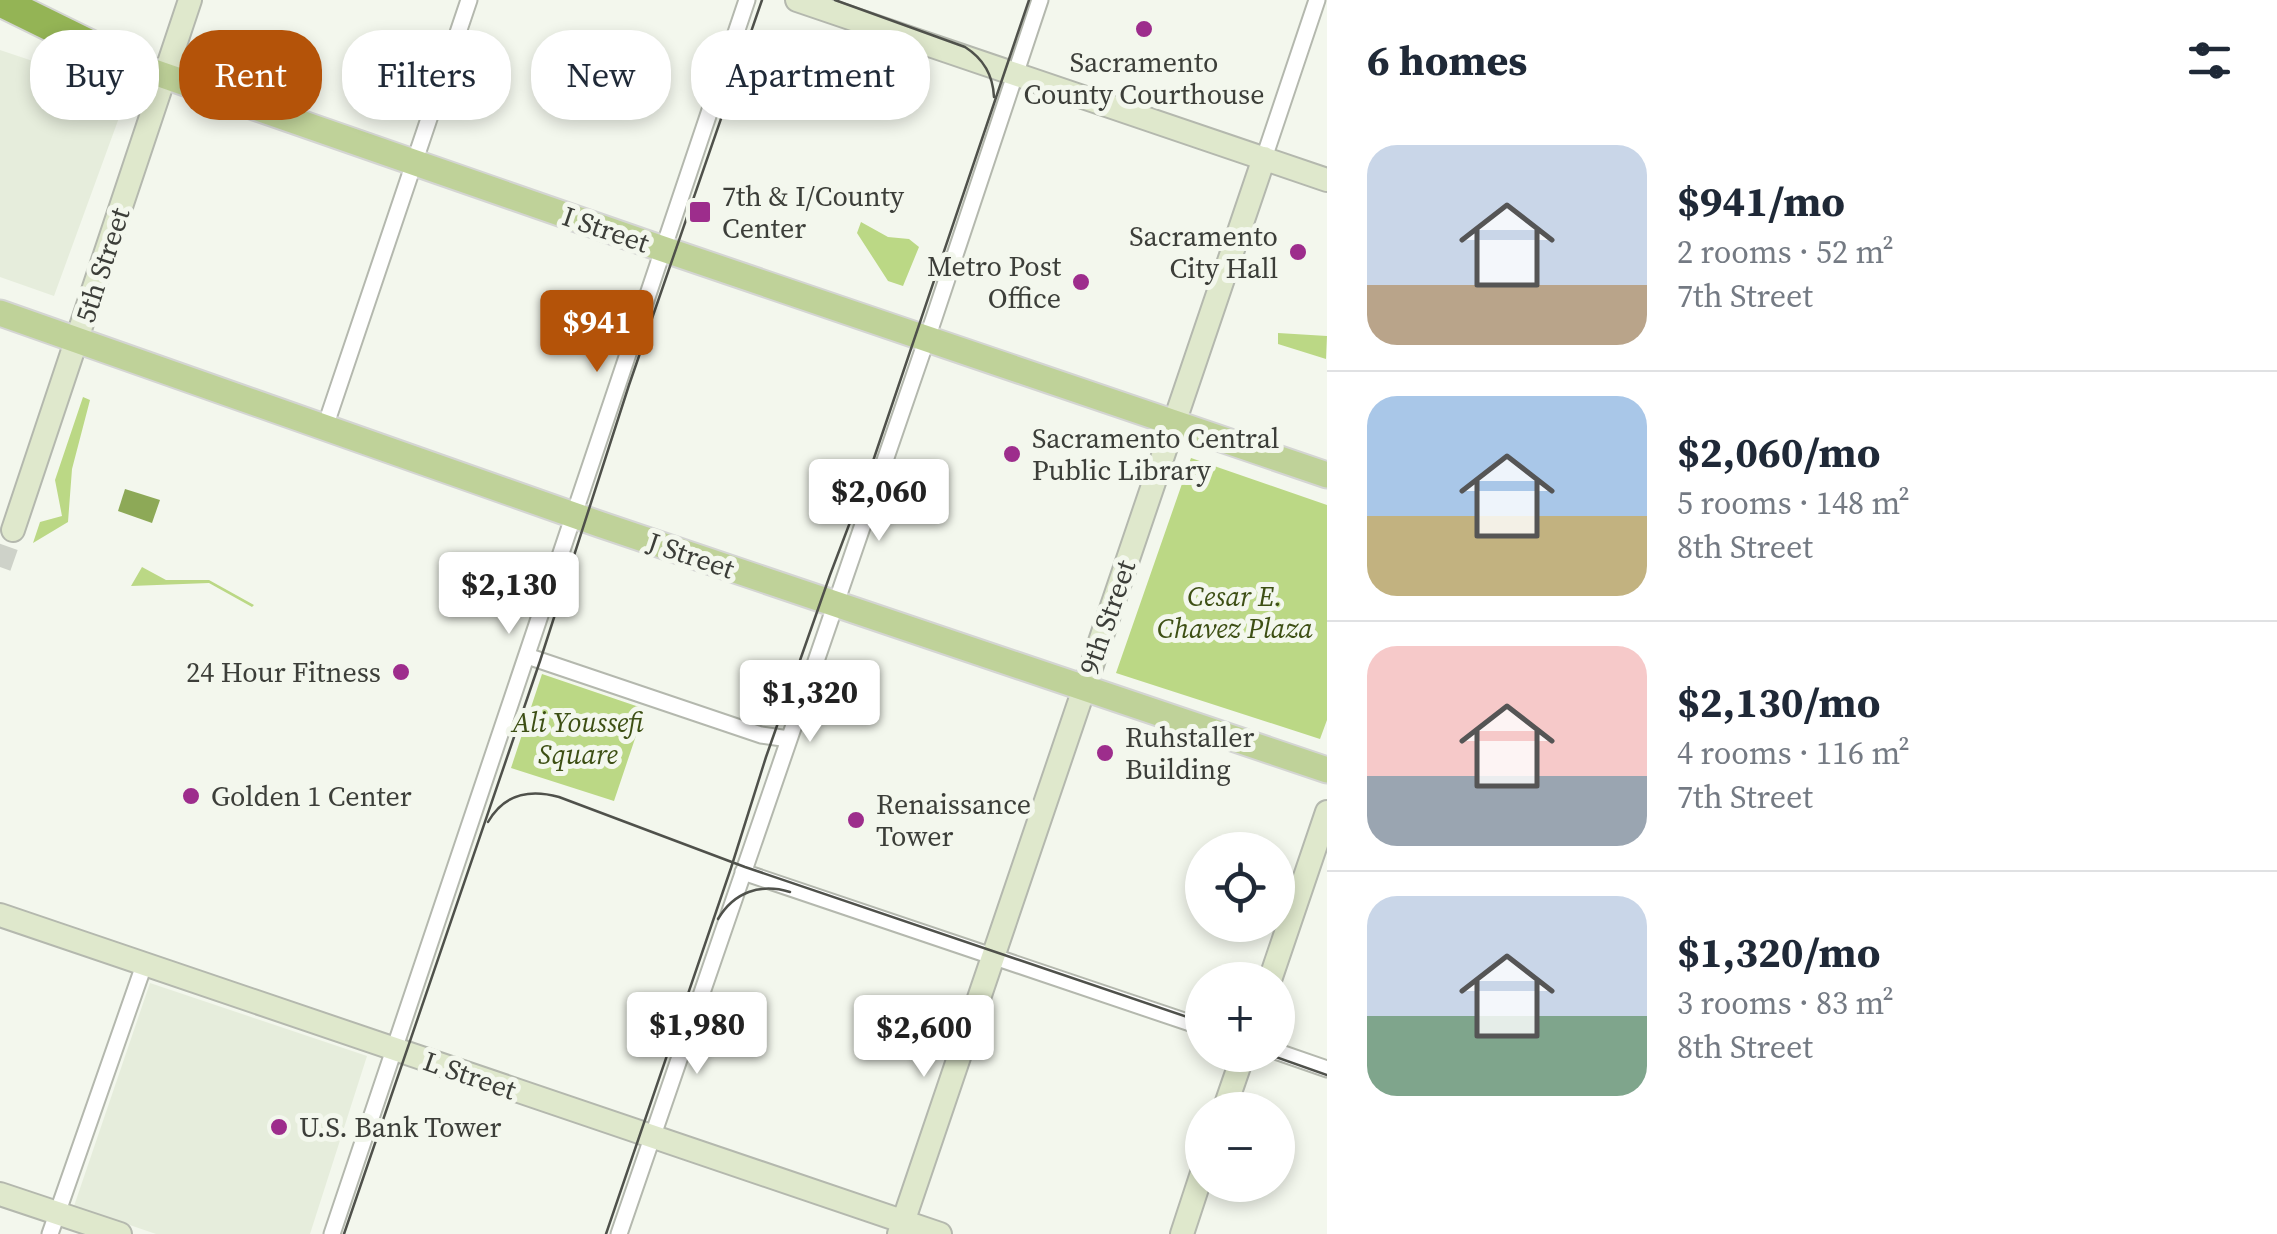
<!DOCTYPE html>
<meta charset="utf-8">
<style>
:root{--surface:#fff;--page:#f6f6f7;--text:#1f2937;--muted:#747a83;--line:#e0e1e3;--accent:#b45309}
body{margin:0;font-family:"Source Serif 4",serif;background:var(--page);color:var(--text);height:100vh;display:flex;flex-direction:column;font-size:38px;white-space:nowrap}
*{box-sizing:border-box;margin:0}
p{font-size:32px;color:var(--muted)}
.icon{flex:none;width:55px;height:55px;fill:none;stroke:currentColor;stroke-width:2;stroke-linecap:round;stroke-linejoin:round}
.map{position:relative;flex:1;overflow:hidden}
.side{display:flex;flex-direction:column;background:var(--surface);width:950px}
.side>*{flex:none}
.guide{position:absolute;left:30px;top:30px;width:950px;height:90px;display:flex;gap:20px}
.tools{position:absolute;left:1185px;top:832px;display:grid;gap:20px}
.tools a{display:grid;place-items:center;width:110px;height:110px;border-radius:50%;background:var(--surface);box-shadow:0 5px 15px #0003;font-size:50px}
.price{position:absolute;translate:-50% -85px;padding:0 22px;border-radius:10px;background:#fff;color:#222;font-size:32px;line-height:65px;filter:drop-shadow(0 2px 5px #0008)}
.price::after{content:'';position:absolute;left:50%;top:60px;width:30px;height:22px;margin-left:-15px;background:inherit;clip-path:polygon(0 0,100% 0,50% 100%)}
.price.current{background:var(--accent);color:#fff}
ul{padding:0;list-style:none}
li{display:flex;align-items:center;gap:30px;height:250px;padding:0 40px}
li+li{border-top:2px solid var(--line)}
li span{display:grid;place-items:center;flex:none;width:280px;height:200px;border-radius:30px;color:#555}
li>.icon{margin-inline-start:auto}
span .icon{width:120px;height:120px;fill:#fffc;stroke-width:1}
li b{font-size:42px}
h2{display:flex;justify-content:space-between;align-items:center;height:120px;padding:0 40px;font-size:42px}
.tag{padding:0 35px;border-radius:40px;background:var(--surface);box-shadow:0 5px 15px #0003;font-size:35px;line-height:90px}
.tag.current{background:var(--accent);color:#fff}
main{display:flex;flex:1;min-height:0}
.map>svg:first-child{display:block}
.built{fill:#e6eddc}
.green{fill:#bbd885}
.water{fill:#8da957}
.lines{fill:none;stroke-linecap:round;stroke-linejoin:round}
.secondary-tunnel{stroke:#ced2c9;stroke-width:22;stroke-dasharray:22 11;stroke-linecap:butt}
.street-casing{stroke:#b4b8ae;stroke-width:19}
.secondary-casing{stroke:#b4b8ae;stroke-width:26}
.primary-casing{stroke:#d4d5d3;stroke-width:29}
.highway-casing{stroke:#d4d5d3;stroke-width:34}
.street{stroke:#fff;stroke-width:15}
.secondary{stroke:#dfe8cc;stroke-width:22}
.primary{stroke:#bfd299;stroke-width:25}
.highway{stroke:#94b455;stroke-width:30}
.tram{stroke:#4f514b;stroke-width:2.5}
.poi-dot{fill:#9d2d8c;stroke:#f3f7ed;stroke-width:4}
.labels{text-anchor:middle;stroke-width:10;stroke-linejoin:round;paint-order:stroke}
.poi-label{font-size:28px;fill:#3c3e39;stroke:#f3f7ed;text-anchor:start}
.street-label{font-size:28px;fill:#3c3e39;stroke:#f3f7ed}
.park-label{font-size:28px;font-style:italic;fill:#3d4f14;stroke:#f3f7ed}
</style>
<main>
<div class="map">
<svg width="1327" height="1234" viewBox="0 0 1327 1234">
<rect width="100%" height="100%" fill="#f3f7ed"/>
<!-- built -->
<path class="built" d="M 0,50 L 128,93 L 54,296 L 0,277 Z
M 150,983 L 367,1056 L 310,1234 L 156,1234 L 74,1206 Z"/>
<!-- green -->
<path class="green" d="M 861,222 L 888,237 L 909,239 L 919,247 L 903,286 L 888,281 L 857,233 Z
M 1278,333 L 1327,336 L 1326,359 L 1278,344 Z
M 83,397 L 90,400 L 72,469 L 68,522 L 33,543 L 40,522 L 62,516 L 55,480 Z
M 1191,458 L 1327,505 L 1327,720 L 1320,739 L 1116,673 Z
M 142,567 L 166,580 L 209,580 L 254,605 L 252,607 L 209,583 L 131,586 Z
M 542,674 L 645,709 L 614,801 L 511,768 Z"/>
<!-- water -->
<path class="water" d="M 125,489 L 160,500 L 152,523 L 118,511 Z"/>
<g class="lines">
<!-- secondary-tunnel -->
<path class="secondary-tunnel" d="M 0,567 L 13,530"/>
<defs>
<path id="street" d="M 1264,158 L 1317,0
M 325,427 L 469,0
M 527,656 L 761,735 L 789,739
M 743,872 L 1202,1027
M 1278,1052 L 1327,1069
M 50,1234 L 144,965
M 332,1234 L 747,0
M 619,1234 L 934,318 L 1040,0"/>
<path id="secondary" d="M 797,0 L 1327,180
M 13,530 L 190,0
M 0,915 L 940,1234
M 1270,980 L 1327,812
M 1224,1110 L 1243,1055
M 0,1194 L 120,1234
M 899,1234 L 1264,158
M 1182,1234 L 1202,1173"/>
<path id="primary" d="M 102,54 L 663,249 L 1327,475
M 0,313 L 599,524 L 1327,770"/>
<path id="highway" d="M 0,1 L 120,60"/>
</defs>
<!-- street casing -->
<use href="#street" class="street-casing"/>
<!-- secondary casing -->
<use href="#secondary" class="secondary-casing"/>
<!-- primary casing -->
<use href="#primary" class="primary-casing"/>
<!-- highway casing -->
<use href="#highway" class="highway-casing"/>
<!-- street -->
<use href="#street" class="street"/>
<!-- secondary -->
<use href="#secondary" class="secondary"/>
<!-- primary -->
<use href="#primary" class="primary"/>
<!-- highway -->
<use href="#highway" class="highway"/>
<!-- tram -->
<path class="tram" d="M 835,0 L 965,47 C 984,59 993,75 994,97
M 488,822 C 504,794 530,789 559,797 L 745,867 L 1202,1022
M 718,919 C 734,892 760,883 790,892
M 1270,1055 L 1327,1075
M 344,1234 L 540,661 L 629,385 L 762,0
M 606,1234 L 731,868 L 766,757 L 830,575 L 871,467 L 1029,0"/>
</g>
<!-- markers -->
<g class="poi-dot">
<circle cx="1144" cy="29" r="10"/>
<rect x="688" y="200" width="24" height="24" rx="5"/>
<circle cx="1298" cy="252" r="10"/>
<circle cx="1081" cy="282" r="10"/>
<circle cx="1012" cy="454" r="10"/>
<circle cx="401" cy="672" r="10"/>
<circle cx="1105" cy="753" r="10"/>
<circle cx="191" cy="796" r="10"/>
<circle cx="856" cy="820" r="10"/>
<circle cx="279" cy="1127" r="10"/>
</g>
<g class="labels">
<!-- poi labels -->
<g class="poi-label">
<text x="1144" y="72" text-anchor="middle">Sacramento<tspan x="1144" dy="32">County Courthouse</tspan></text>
<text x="722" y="206">7th &amp; I/County<tspan x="722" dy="32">Center</tspan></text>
<text x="1278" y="246" text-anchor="end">Sacramento<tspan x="1278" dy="32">City Hall</tspan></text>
<text x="1061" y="276" text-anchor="end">Metro Post<tspan x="1061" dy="32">Office</tspan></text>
<text x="1032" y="448">Sacramento Central<tspan x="1032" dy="32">Public Library</tspan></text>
<text x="381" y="682" text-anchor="end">24 Hour Fitness</text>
<text x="1125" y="747">Ruhstaller<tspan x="1125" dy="32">Building</tspan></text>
<text x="211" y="806">Golden 1 Center</text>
<text x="876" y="814">Renaissance<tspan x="876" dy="32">Tower</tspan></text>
<text x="299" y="1137">U.S. Bank Tower</text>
</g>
<!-- street labels -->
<g class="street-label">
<text transform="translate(606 229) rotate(19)" y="10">I Street</text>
<text transform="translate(102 265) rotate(-72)" y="10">5th Street</text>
<text transform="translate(691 555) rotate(19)" y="10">J Street</text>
<text transform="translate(1107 617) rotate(-71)" y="10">9th Street</text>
<text transform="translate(470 1075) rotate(19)" y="10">L Street</text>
</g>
<!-- park labels -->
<g class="park-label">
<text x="1235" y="606">Cesar E.<tspan x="1235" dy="32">Chavez Plaza</tspan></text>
<text x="578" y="732">Ali Youssefi<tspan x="578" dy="32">Square</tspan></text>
</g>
</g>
</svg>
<div class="tools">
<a><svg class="icon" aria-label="locate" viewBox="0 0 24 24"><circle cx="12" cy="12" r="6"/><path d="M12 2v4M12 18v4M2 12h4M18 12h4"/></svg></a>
<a>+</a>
<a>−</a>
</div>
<b class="price current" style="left:597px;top:375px">$941</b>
<b class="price" style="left:879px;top:544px">$2,060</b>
<b class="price" style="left:509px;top:637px">$2,130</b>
<b class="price" style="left:810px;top:745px">$1,320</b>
<b class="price" style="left:697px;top:1077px">$1,980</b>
<b class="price" style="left:924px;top:1080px">$2,600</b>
<div class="guide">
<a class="tag">Buy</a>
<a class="tag current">Rent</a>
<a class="tag">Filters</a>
<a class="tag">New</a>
<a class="tag">Apartment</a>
</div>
</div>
<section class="side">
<h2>6 homes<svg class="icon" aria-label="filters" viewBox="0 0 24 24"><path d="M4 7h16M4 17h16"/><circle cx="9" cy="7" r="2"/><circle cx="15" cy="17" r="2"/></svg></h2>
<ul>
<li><span style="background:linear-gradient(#c9d6e8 70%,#b9a48a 0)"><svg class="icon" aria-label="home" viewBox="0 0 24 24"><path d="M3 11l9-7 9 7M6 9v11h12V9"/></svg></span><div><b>$941/mo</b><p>2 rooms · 52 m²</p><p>7th Street</p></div></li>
<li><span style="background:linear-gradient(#a9c7e8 60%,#c2b280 0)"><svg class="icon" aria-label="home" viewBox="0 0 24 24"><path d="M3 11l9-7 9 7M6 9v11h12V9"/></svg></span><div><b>$2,060/mo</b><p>5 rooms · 148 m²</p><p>8th Street</p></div></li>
<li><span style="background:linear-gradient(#f6c9c9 65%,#9aa5b1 0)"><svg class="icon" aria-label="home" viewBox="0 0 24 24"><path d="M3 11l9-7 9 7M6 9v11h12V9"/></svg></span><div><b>$2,130/mo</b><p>4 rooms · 116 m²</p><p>7th Street</p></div></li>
<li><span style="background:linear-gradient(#c9d6e8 60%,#7fa58c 0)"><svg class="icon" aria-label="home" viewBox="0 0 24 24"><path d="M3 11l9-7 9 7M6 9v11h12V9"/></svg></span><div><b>$1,320/mo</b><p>3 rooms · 83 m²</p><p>8th Street</p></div></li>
</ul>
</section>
</main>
